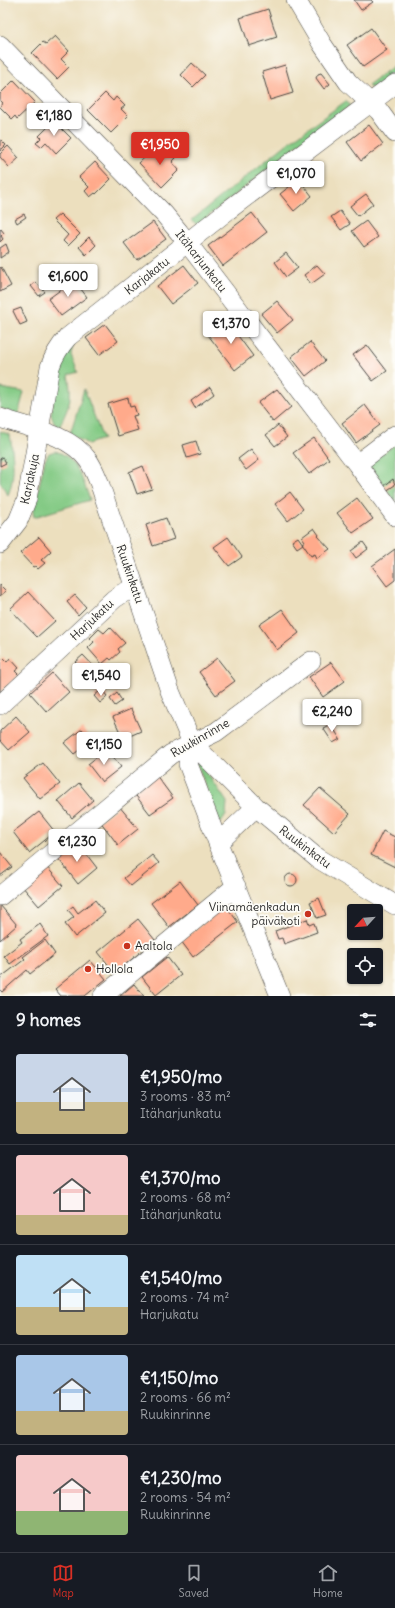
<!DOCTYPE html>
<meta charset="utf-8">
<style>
:root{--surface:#171b24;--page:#20242c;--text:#f1f3f6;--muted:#9ea1a6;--line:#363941;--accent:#d93025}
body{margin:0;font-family:Delius,sans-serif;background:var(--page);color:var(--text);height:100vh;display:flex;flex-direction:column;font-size:15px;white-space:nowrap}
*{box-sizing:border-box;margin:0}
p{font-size:13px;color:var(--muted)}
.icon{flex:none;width:22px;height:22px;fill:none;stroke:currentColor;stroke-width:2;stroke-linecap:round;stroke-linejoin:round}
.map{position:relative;height:996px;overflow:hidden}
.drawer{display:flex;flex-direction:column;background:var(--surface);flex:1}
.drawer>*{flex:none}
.needle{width:26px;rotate:244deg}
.controls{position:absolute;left:347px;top:904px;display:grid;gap:8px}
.controls a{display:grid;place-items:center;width:36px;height:36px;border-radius:4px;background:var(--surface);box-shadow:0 1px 3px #0004;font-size:20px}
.price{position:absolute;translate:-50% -34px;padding:0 9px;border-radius:4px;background:#fff;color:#222;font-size:13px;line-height:26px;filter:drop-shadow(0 1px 2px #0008)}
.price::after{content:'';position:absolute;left:50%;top:24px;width:12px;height:9px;margin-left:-6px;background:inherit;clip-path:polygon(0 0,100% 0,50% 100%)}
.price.on{background:var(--accent);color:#fff}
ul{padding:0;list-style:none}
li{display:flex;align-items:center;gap:12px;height:100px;padding:0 16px}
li+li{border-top:1px solid var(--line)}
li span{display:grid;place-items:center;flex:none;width:112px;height:80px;border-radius:4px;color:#555}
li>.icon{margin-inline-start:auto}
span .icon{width:48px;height:48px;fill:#fffc;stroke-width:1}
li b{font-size:17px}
h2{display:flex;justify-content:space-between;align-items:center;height:48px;padding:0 16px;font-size:17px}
.tabs{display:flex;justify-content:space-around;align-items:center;height:56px;border-top:1px solid var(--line);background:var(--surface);font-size:11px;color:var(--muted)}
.tabs a{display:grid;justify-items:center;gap:2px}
.tabs .on{color:var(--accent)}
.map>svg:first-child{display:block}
.green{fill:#84ca85;stroke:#587a58}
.building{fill:#ffaa8b}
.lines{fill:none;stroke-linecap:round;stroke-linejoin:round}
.street-casing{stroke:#484641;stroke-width:20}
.street{stroke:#fff;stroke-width:19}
.poi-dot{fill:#c8321e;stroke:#fdfcf7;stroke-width:1.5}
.labels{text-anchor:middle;stroke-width:3.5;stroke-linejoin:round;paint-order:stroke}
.street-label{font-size:12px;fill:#2b2b2b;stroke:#fdfcf7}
.poi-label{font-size:12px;fill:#2b2b2b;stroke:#fdfcf7;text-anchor:start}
</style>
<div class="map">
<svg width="395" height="996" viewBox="0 0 395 996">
<rect width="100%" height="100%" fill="#fdfcf7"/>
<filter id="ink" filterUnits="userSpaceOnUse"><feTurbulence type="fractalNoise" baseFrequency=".025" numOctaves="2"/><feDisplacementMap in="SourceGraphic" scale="8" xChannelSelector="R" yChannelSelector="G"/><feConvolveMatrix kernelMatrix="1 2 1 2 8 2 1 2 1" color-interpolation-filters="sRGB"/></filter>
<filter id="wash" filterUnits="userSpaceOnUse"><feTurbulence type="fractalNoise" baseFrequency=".012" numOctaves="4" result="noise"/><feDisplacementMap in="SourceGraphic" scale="16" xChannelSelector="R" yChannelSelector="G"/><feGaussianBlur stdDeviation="0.9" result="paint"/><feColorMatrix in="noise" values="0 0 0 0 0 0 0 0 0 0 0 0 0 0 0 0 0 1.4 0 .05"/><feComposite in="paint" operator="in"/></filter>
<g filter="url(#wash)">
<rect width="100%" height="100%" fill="#ecdfbe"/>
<!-- green -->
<path class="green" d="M 395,65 L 395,73 L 375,88 L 369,87 L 368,85 Z
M 346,101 L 350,106 L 294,148 L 197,225 L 192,220 L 288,143 Z
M 73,344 L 71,355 L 78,372 L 68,375 C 73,401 69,405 59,428 L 54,423 L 51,414 L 61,358 Z
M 0,388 L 24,392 L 18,415 L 0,408 Z
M 84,389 L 103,439 L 88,444 L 70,434 Z
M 0,431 L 10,435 C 13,454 16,477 8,495 L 0,482 Z
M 395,444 L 395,502 L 368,465 Z
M 55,451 C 77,457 83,481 90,500 L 34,517 L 33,513 L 45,460 L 49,453 Z
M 196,761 L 200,762 L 227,802 L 226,815 L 221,823 L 219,822 Z"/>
<g id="blocks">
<!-- building -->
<path class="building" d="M 354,0 L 371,0 L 373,2 L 361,10 Z
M 268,9 L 277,37 L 249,46 L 240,18 Z
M 371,28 L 387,50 L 363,67 L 347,45 Z
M 55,36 L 69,51 L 61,59 L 69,67 L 57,79 L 32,53 L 43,42 L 46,44 Z
M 192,63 L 205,75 L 193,87 L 181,75 Z
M 285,65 L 293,93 L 270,100 L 262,72 Z
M 321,73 L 330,84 L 324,89 L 316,78 L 318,74 Z
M 14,80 L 35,102 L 17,119 L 15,116 L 12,119 L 0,107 L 2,103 L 0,101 L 0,94 Z
M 105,93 L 113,101 L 116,97 L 125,106 L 121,109 L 128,116 L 111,133 L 88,110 Z
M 54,121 L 71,138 L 56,153 L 46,142 L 41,147 L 36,143 L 41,138 L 39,136 Z
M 369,125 L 383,144 L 361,161 L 347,142 Z
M 0,139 L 6,145 L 0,151 Z
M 8,146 L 19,158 L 9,167 L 0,157 L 0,154 Z
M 157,146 L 164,153 L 168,150 L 176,158 L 172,162 L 179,170 L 162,187 L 139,163 Z
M 95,162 L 111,179 L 96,194 L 95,193 L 90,197 L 85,191 L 89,187 L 79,177 Z
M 299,179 L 312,196 L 294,211 L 280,194 Z
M 366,194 L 373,204 L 358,216 L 350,206 Z
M 340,211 L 350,224 L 341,230 L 331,217 Z
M 252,213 L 267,232 L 223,266 L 208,246 Z
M 24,214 L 26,217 L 17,223 L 15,219 Z
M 60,214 L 80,234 L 68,246 L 63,241 L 68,235 L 53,220 Z
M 366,221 L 378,237 L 364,247 L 352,231 Z
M 153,222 L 166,239 L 137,260 L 124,243 Z
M 1,229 L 4,233 L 1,236 L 3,239 L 0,242 L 0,230 Z
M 89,237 L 96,245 L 86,255 L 79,247 Z
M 6,244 L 9,252 L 0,258 L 0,248 Z
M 286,253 L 298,268 L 286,277 L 275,262 Z
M 184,265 L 198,283 L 171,304 L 157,286 Z
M 317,265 L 325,274 L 311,284 L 304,275 Z
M 1,267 L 11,286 L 0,292 L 0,268 Z
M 74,280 L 87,297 L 61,316 L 48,299 Z
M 36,282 L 45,292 L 39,296 L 31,286 Z
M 277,301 L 293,320 L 277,333 L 261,314 Z
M 21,308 L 27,322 L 20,325 L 13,311 Z
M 227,321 L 253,356 L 235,370 L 208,335 Z
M 105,324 L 118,341 L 99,355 L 86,338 Z
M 310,342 L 325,361 L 306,376 L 291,357 Z
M 367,345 L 387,371 L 373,381 L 353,355 Z
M 210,387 L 214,394 L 195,408 L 191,401 Z
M 277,389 L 291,407 L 273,422 L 258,403 Z
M 128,398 L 130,407 L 134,406 L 137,415 L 133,416 L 138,430 L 118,436 L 108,404 Z
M 365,405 L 380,425 L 356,443 L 342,423 Z
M 278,425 L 287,437 L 275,446 L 266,435 Z
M 314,438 L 329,459 L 309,474 L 293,453 Z
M 196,441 L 200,454 L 187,458 L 183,445 Z
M 251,449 L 259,460 L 246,470 L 238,459 Z
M 3,457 L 6,463 L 0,466 L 0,459 Z
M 143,466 L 152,489 L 137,494 L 129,472 Z
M 393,479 L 395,485 L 386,491 L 383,487 Z
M 290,492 L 303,509 L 288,521 L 275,504 Z
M 357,498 L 373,519 L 353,533 L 337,513 Z
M 166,518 L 174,539 L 153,546 L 146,525 Z
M 314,528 L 319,535 L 318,536 L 330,549 L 317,558 L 315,554 L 311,556 L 302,543 L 305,541 L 302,537 Z
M 39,537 L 51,551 L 41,560 L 45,563 L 38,569 L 35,566 L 33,567 L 20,553 Z
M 228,537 L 242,557 L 229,566 L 214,547 Z
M 298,537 L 303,544 L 297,548 L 292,541 Z
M 363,542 L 368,549 L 356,558 L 351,551 Z
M 395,549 L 395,580 L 387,586 L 372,566 Z
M 0,585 L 6,591 L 0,596 Z
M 28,592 L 55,621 L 37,637 L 10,609 Z
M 75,595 L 86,607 L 78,615 L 67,602 Z
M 282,609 L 299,633 L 277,650 L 259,625 Z
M 110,627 L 125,643 L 118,649 L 120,652 L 111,660 L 109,658 L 102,664 L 88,648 L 94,642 L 90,638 L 99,629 L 104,633 Z
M 83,655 L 103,676 L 95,683 L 75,662 Z
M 3,658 L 7,662 L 10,658 L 19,668 L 15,671 L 19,675 L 0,692 L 0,661 Z
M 217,658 L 235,681 L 216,695 L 199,672 Z
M 331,662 L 345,681 L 323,697 L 309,677 Z
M 52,673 L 69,692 L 47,712 L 30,693 Z
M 100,691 L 101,693 L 103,691 L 107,696 L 106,698 L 100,703 L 94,696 Z
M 117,693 L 122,701 L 115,706 L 110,699 Z
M 131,709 L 141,731 L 123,739 L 113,717 Z
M 336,709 L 343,717 L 336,722 L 329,714 Z
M 16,716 L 30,732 L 9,750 L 0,740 L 0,731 Z
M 331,724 L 340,739 L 333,743 L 323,728 Z
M 82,729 L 91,741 L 74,754 L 64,743 Z
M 107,749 L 121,767 L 102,782 L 88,764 Z
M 43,763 L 60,784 L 40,799 L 23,778 Z
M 156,775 L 173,798 L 150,814 L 133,792 Z
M 79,783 L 93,800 L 72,818 L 58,801 Z
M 320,788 L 350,814 L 334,832 L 304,805 Z
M 119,806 L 138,829 L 118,845 L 100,821 Z
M 39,812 L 55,832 L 29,853 L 13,832 Z
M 383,831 L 395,837 L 395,867 L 371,855 Z
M 77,842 L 97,868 L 78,884 L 57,857 Z
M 0,852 L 12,867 L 0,876 Z
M 152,855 L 159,863 L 131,886 L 124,878 Z
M 46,866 L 63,886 L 39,906 L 22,886 Z
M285 880a6 6 0 1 1 12 0a6 6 0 1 1-12 0Z
M 180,881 L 198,905 L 169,927 L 151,903 Z
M 319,898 L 326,915 L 317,918 L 310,902 Z
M 95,900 L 105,913 L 75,937 L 65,924 L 74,917 L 68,910 L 73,906 L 78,913 Z
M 0,905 L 17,925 L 0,940 Z
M 226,906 L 238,922 L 193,957 L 181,941 Z
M 138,919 L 155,940 L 115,973 L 98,952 Z
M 307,919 L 309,925 L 314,923 L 317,932 L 284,944 L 282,938 L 278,939 L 275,931 Z
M 40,924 L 48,936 L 10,964 L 4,956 L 22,942 L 20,939 Z
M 45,940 L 55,954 L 30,974 L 27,970 L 2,992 L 0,990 L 0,978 L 25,959 L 23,957 Z
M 167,957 L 181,975 L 156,995 L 142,977 Z
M 90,960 L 106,979 L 85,996 L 61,996 L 55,989 Z
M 134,984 L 144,996 L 120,996 Z"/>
</g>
</g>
<g filter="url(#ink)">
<use href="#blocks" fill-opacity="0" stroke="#484641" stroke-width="1"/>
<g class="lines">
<defs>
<path id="street" d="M 296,0 L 322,44 L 348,82 L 379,111 L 395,133
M 0,45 L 164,214 L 179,232 L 357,464 L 395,516
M 0,418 C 30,428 69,434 88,460 C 93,467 96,475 99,482 L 170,691 L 192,743 L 256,807 L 317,858 L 395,905
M 357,464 L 395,435
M 0,544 L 18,521 L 27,499 L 50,367 C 54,355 60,346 68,337 L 227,211 L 395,84
M 0,705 L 114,599 L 123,593 L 134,588
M 192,743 L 188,764 L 218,843
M 256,807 L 218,843 L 280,996
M 0,896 L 171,754 L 216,732 L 311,661
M 103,996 L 236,886"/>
</defs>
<!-- street casing -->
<use href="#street" class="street-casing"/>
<!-- street -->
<use href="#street" class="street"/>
</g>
</g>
<!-- markers -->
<g class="poi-dot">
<circle cx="308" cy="914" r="4"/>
<circle cx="127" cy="946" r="4"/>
<circle cx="88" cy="969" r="4"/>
</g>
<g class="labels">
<!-- street labels -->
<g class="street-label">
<text transform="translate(201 261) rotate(52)" y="4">Itäharjunkatu</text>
<text transform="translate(147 276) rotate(-38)" y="4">Karjakatu</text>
<text transform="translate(30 479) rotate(-78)" y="4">Karjakuja</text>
<text transform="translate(130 574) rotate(71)" y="4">Ruukinkatu</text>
<text transform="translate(92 620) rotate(-43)" y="4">Harjukatu</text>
<text transform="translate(200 738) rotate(-30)" y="4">Ruukinrinne</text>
<text transform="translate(305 847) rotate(37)" y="4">Ruukinkatu</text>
</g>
<!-- poi labels -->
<g class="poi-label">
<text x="300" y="911" text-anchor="end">Viinamäenkadun<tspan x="300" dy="14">päiväkoti</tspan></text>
<text x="135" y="950">Aaltola</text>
<text x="96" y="973">Hollola</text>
</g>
</g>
</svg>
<div class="controls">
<a><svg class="needle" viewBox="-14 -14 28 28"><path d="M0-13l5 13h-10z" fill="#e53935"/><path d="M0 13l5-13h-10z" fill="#9ea1a6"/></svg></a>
<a><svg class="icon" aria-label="locate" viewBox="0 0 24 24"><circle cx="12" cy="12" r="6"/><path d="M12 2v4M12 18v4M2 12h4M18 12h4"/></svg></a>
</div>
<b class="price" style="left:54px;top:137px">€1,180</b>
<b class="price on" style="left:160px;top:166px">€1,950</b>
<b class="price" style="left:296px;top:195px">€1,070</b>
<b class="price" style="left:68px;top:298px">€1,600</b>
<b class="price" style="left:231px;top:345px">€1,370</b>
<b class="price" style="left:101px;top:697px">€1,540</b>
<b class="price" style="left:332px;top:733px">€2,240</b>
<b class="price" style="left:104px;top:766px">€1,150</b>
<b class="price" style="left:77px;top:863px">€1,230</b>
</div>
<section class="drawer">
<h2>9 homes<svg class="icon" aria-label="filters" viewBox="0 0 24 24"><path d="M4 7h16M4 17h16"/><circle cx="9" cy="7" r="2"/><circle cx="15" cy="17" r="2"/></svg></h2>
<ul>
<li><span style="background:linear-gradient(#c9d6e8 60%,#c2b280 0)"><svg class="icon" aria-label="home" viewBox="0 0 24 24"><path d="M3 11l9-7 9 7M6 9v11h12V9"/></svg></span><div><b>€1,950/mo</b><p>3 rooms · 83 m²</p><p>Itäharjunkatu</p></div></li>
<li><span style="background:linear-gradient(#f6c9c9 75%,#c2b280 0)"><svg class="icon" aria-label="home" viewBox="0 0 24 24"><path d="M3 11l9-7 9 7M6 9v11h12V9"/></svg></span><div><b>€1,370/mo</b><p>2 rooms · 68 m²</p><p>Itäharjunkatu</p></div></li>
<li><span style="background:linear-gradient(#bfe0f5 65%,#c2b280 0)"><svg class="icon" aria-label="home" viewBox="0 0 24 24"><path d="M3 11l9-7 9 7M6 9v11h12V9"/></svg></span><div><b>€1,540/mo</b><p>2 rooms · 74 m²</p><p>Harjukatu</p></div></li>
<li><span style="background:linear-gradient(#a9c7e8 70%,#c2b280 0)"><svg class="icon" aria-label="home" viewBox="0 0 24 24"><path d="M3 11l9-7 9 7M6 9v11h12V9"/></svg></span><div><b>€1,150/mo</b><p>2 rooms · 66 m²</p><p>Ruukinrinne</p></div></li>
<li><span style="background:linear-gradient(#f6c9c9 70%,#8fb573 0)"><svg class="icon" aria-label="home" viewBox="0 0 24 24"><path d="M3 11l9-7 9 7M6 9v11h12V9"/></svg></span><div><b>€1,230/mo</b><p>2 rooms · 54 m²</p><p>Ruukinrinne</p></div></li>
</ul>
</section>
<nav class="tabs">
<a class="on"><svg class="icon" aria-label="map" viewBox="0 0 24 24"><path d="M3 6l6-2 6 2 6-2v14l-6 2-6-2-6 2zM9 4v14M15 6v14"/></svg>Map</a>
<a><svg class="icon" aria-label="saved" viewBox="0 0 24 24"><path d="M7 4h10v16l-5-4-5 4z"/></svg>Saved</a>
<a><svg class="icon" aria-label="home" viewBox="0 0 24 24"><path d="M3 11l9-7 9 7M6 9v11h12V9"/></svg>Home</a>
</nav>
